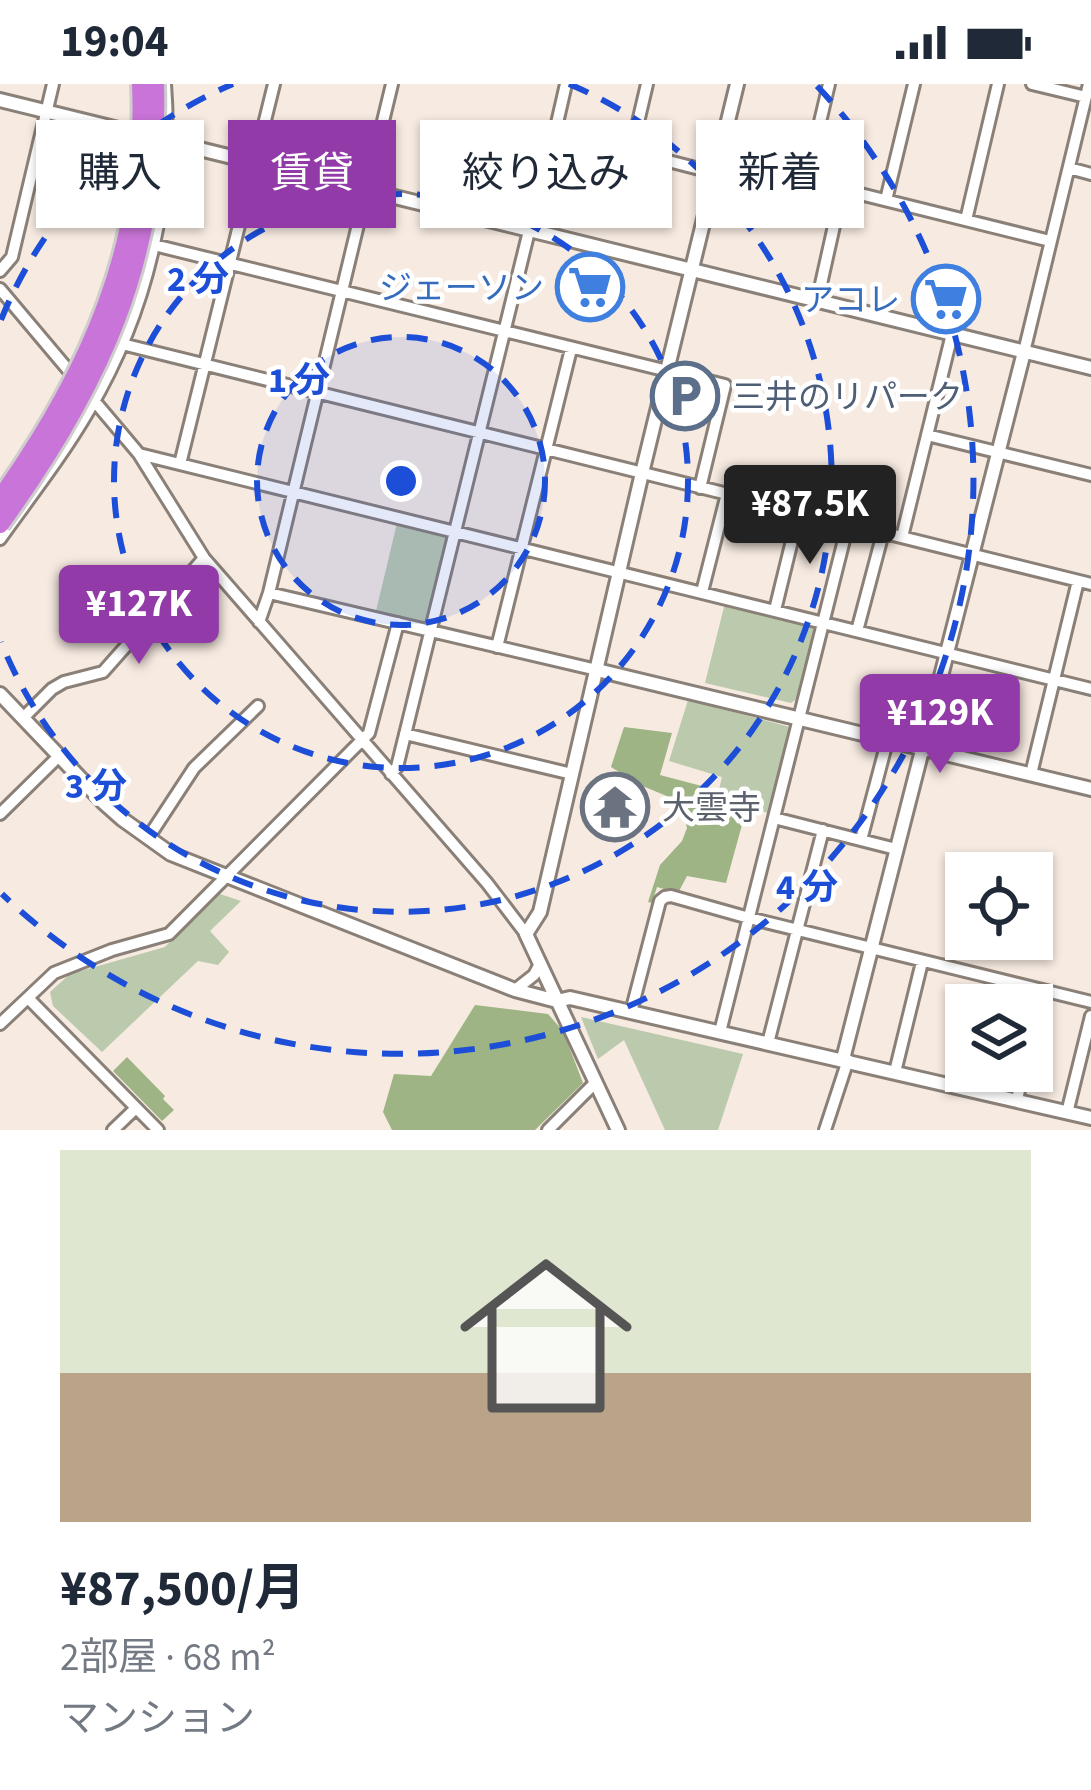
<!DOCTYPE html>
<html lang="ja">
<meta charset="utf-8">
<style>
:root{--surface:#fff;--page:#f6f6f7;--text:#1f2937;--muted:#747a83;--accent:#923aa7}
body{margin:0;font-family:"Source Sans 3","Noto Sans JP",sans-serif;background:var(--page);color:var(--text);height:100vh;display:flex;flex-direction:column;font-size:45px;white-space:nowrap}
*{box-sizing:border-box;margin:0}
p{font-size:39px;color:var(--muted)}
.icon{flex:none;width:66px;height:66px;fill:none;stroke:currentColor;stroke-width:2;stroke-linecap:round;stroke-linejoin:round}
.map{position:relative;height:1046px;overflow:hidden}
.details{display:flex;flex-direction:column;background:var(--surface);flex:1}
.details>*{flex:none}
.guide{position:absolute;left:36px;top:36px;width:1020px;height:108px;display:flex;gap:24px}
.fabs{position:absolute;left:945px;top:768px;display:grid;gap:24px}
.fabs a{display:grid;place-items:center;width:108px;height:108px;border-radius:0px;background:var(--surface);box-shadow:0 3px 9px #0004;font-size:60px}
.price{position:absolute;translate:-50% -102px;padding:0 27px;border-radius:12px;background:var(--accent);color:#fff;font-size:39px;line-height:78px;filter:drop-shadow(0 3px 6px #0008)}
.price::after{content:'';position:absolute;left:50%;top:72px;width:36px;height:27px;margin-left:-18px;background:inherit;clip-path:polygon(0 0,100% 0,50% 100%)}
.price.active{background:#222;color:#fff}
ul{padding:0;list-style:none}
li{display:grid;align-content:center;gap:24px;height:636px;padding:0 60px}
li span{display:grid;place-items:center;height:372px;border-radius:0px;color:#555}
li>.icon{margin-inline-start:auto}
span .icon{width:216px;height:216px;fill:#fffc;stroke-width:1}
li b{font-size:51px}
.tag{padding:0 42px;border-radius:0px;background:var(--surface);box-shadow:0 3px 9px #0004;font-size:42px;line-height:108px}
.tag.active{background:var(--accent);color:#fff}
.status{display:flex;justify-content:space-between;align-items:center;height:84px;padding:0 60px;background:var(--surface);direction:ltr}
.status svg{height:33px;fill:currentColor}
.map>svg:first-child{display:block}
.green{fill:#bbcaac}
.forest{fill:#9eb485}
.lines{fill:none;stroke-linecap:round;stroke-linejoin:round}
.minor-casing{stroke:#8a8078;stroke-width:16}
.tertiary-casing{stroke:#8a8078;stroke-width:18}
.minor{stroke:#fff;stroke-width:10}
.tertiary{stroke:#fff;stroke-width:12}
.motorway-bridge-casing{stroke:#cecdcc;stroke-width:24;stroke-linecap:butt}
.motorway-bridge{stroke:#c974d8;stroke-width:18}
.ring{fill:none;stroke:#1d4ed8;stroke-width:6;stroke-dasharray:21 15}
.labels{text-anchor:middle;stroke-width:9;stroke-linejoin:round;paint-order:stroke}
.shop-label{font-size:33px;fill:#366cbe;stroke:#fff;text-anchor:end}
.service-label{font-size:33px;fill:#4e5e75;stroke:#fff;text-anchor:start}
.worship-label{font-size:33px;fill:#5b616d;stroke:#fff;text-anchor:start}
.centre{fill:#1d4ed8;stroke:#fff;stroke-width:6}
.ring-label{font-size:36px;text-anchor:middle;font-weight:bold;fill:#1d4ed8;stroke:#fff;stroke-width:9;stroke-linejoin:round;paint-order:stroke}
</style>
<div class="status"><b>19:04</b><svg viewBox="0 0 49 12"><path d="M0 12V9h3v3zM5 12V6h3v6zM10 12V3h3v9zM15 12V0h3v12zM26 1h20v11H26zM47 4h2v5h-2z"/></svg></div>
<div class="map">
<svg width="1091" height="1046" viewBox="0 0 1091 1046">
<rect width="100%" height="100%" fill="#f6eae1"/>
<!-- green -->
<path class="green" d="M 397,439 L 445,450 L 449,457 L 429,533 L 423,538 L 376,527 Z
M 725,519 L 814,541 L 817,546 L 797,615 L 791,619 L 705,599 Z
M 688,616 L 790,643 L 768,729 L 717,714 L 722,693 L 669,677 Z
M 217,809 L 241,817 L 210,847 L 229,868 L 218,881 L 198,877 L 102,968 L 53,922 L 50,908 L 70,890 L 165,863 Z
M 581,933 L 743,970 L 718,1046 L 665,1046 L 624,956 L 598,975 Z"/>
<!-- forest -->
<path class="forest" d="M 624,643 L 672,649 L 660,691 L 713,705 L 708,722 L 745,730 L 726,799 L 687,792 L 678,809 L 657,803 L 652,819 L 648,818 L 660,781 L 682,757 L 687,744 L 682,723 L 676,716 L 638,700 L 611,683 Z
M 475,921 L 548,930 L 563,947 L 583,999 L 535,1046 L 392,1046 L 383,1028 L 394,990 L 431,992 Z
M 127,973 L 165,1012 L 163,1015 L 174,1026 L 162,1037 L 113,987 Z"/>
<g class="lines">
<defs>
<path id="minor" d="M 566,0 L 555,48 L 715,89
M 1032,0 L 1086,13
M 631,68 L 647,0
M 719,75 L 1050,157
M 1069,84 L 1091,90
M 806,97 L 829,0
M 886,116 L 914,0
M 966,136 L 998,0
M 154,161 L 725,301 L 700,404
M 0,187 L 12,173 L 53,0
M 0,205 L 139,370 L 204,474 L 487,799 L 526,850
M 817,218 L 842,106
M 122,260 L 1091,500
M 1024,268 L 1089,0
M 927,351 L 1091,391
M 139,370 L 1091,605
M 180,380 L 274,0
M 902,453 L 952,250
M 0,455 C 30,413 63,371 89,326 C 147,228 174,114 165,0
M 702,508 L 727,410
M 269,509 L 597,586
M 775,526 L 799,428
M 259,538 L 269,509 L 392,0
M 857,547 L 883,449
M 497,563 L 571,265
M 23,634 L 52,605 L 64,598 L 103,588 L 204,474
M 405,650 L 572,690
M 391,690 L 397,683 L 529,147
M 1031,690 L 1078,497
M 0,730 L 59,672
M 774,734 L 896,765
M 148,754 L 194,684 L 258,622
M 861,756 L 888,654
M 515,906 L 534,891 L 540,880
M 29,915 L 158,1046
M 631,928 L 660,817 L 665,813 L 671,812 L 749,834 L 1091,918
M 0,940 L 54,889 L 112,866 L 169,850 L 369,649 L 398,539
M 720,948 L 848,440
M 1032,949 L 1042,907
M 768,959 L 823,746
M 895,988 L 922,878
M 1017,1016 L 1023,987
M 1067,1029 L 1091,932
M 113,1046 L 136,1024
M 548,1046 L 596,998
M 825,1046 L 848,976"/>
<path id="tertiary" d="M 0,16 L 1091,284
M 597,586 L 1091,705
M 0,610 L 104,719 L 122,735 L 171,770 L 515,906 L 557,917 L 570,914 L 1091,1034
M 843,975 L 1024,268
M 618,1046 L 526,850 L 540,828 L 642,389 L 737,0"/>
</defs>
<!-- minor casing -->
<use href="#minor" class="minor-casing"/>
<!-- tertiary casing -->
<use href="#tertiary" class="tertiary-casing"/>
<!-- minor -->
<use href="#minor" class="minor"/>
<!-- tertiary -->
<use href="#tertiary" class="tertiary"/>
<defs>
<path id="motorway-bridge" d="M 0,415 C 90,289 148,159 141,0
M 0,440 C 100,302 160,174 155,0"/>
</defs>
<!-- motorway-bridge casing -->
<use href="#motorway-bridge" class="motorway-bridge-casing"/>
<!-- motorway-bridge -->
<use href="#motorway-bridge" class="motorway-bridge"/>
</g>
<!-- distance rings -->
<circle cx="401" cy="397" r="144" fill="#1d4ed8" fill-opacity=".12"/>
<g class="ring">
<circle cx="401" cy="397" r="144"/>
<circle cx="401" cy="397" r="287"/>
<path d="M1 236A431 431 0 0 1 233 0M569 0A431 431 0 1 1 1 558"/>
<path d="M817 2A574 574 0 0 1 2 810"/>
</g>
<!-- icons -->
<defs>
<symbol id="supermarket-ring" viewBox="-11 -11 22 22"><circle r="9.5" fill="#fff" stroke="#3f7fe0" stroke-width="1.5"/><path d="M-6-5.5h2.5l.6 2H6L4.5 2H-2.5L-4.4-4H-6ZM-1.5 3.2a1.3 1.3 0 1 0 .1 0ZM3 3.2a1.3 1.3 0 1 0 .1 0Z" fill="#3f7fe0"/></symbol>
<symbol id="parking-ring" viewBox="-11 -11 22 22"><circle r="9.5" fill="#fff" stroke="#5c6f8a" stroke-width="1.5"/><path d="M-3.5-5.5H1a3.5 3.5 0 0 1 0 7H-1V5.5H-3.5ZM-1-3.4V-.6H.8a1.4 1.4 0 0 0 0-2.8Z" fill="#5c6f8a"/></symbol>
<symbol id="temple-ring" viewBox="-11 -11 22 22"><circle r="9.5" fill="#fff" stroke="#6b7280" stroke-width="1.5"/><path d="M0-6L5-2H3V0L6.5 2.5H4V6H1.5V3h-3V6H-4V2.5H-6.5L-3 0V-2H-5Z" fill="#6b7280"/></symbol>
</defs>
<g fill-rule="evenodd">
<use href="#supermarket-ring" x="552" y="165" width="76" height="76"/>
<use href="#supermarket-ring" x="908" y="177" width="76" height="76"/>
<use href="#parking-ring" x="647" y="274" width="76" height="76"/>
<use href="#temple-ring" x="577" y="685" width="76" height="76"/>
</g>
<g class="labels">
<!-- shop labels -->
<g class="shop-label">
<text x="544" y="215">ジェーソン</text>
<text x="900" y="227">アコレ</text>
</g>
<!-- service labels -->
<g class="service-label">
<text x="732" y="324">三井のリパーク</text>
</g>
<!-- worship labels -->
<g class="worship-label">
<text x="662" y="735">大雲寺</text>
</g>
</g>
<circle cx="401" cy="397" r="18" class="centre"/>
<g class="ring-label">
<text x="198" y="207">2 分</text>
<text x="299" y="308">1 分</text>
<text x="96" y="714">3 分</text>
<text x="807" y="815">4 分</text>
</g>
</svg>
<div class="fabs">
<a><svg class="icon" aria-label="locate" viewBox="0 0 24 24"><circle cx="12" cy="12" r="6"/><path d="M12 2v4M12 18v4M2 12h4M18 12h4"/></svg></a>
<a><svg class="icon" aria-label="layers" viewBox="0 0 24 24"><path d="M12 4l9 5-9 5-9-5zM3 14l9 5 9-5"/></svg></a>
</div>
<b class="price active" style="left:810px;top:483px">¥87.5K</b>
<b class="price" style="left:139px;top:583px">¥127K</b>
<b class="price" style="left:940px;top:692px">¥129K</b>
<div class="guide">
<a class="tag">購入</a>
<a class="tag active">賃貸</a>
<a class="tag">絞り込み</a>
<a class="tag">新着</a>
</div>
</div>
<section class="details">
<ul>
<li><span style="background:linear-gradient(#dfe7d0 60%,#b9a48a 0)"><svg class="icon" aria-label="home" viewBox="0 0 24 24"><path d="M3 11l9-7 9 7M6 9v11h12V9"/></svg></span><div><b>¥87,500/月</b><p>2部屋 · 68 m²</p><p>マンション</p></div></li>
</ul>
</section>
